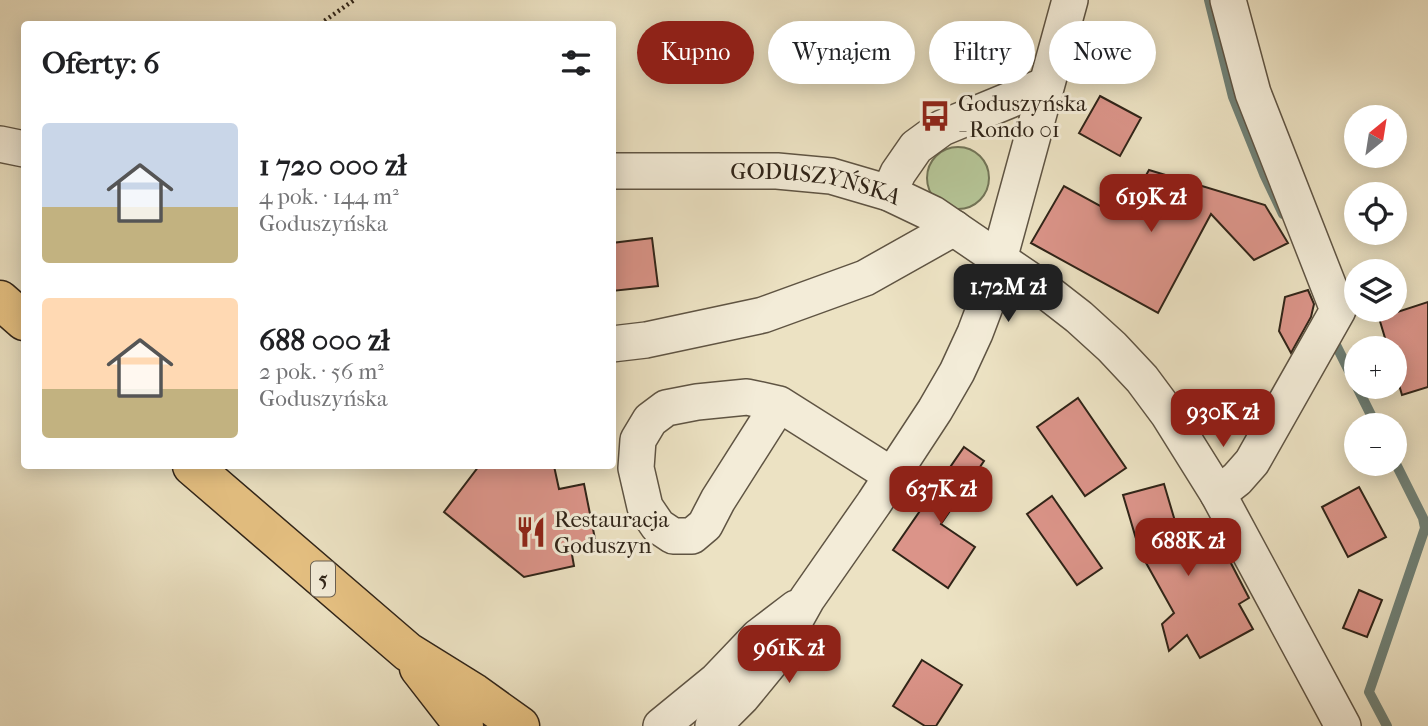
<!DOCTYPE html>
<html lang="pl">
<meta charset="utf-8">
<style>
:root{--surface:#fff;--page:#f2f2f2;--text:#202124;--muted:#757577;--accent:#8f2418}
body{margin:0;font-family:"IM FELL French Canon",serif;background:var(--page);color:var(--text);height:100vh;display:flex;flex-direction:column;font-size:26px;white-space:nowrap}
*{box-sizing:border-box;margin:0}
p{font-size:23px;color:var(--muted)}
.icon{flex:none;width:38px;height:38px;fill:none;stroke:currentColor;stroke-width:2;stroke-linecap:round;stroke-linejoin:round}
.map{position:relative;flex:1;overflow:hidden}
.details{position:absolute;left:21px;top:21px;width:595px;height:448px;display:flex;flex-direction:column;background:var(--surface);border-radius:7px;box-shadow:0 4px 18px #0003}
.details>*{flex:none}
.top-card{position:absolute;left:637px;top:21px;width:665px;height:63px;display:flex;gap:14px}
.needle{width:46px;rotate:30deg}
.fabs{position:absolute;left:1344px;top:105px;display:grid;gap:14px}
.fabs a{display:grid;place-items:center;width:63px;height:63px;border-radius:50%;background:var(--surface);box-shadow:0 4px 18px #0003;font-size:35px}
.price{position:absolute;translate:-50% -60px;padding:0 16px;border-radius:14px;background:var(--accent);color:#fff;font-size:23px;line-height:46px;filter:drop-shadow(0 2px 4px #0008)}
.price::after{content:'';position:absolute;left:50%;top:42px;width:21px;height:16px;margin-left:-10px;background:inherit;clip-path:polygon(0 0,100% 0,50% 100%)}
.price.current{background:#222;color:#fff}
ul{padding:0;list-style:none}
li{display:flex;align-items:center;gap:21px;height:175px;padding:0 21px}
li span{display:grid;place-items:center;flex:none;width:196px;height:140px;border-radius:7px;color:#555}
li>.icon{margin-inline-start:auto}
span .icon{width:84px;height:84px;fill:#fffc;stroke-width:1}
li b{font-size:30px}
h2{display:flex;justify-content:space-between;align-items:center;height:84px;padding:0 21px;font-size:30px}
.pill{padding:0 24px;border-radius:32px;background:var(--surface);box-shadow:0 4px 18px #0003;font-size:24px;line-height:63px}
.pill.current{background:var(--accent);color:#fff}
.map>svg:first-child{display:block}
.green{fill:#b5c496;stroke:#727457;stroke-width:2}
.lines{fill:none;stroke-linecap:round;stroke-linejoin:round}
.stream{stroke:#6f8076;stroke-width:10}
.building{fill:#db9489;stroke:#302418;stroke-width:2}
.minor-casing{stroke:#5f5443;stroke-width:38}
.major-casing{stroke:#302418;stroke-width:41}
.path{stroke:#302418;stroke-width:4.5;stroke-dasharray:2 3.5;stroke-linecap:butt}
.minor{stroke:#f3ecd8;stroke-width:35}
.major{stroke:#e6c182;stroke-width:38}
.labels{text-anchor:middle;stroke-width:6;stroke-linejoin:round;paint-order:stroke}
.shield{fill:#f3ecd8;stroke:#6a6052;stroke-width:2}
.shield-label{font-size:21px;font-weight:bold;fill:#302418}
.poi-label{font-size:23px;fill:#302418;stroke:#f3ecd8;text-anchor:start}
.street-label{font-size:23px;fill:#302418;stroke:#f3ecd8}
</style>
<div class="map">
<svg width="1428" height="726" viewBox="0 0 1428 726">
<rect width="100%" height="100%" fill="#ece2c3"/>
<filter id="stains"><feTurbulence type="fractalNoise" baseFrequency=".00286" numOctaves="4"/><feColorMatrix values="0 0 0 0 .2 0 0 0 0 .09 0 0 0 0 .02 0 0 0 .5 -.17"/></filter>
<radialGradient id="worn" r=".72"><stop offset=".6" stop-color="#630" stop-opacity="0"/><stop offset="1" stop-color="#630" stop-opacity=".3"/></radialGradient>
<!-- green -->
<path class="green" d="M927 178a31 31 0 1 1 62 0a31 31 0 1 1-62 0Z"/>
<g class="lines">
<!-- stream -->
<path class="stream" d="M 1209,0 L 1233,97 L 1264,174 L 1283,214
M 1336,345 L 1356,385
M 1357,387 L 1376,425
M 1387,726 L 1369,692 L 1425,528 L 1423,518 L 1395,462"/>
</g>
<!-- building -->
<path class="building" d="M 1100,96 L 1141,118 L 1120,156 L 1079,133 Z
M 1149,170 L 1265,205 L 1288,243 L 1254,260 L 1211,214 L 1158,313 L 1031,243 L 1064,186 L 1122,218 Z
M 652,238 L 658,286 L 612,291 L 612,243 Z
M 1308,290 L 1314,304 L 1311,317 L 1291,353 L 1279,331 L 1285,297 Z
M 1428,302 L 1428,387 L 1402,395 L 1395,371 L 1395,348 L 1388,348 L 1379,318 Z
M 1078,398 L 1126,468 L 1085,496 L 1037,427 Z
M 964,447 L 984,461 L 941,524 L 975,547 L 948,588 L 893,550 Z
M 479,466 L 554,466 L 559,489 L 584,484 L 596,544 L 571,549 L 574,566 L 524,577 L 444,512 Z
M 1164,484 L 1188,565 L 1222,546 L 1249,598 L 1239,604 L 1253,629 L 1200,658 L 1187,635 L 1169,651 L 1162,624 L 1174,613 L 1140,552 L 1123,495 Z
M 1359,487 L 1386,537 L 1348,557 L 1322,507 Z
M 1052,496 L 1102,568 L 1077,585 L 1027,514 Z
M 1359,590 L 1382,600 L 1367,637 L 1343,628 Z
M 922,660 L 962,685 L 936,726 L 925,726 L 893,706 Z"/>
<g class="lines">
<defs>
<g id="minor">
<path d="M 0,144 L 24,149"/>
<path id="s1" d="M 612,171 L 777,171 L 831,176 L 889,193 L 933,214 L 1043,289 L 1079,317 L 1112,347 L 1142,379 L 1168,414 L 1218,494 L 1343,726"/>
<path d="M 889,193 L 898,173 L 916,147 L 942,128 L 1046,85"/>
<path d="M 612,344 L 646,340 L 763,315 L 865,278 L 954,228"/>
<path d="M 779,404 L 718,500 L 705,525 L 692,536 L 673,536 L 658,526 L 645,507 L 636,468 L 638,440 L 650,420 L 666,408 L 697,402 L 747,397 L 779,404 L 893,476"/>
<path d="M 1218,494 L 1237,479 L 1252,462 L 1338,310 L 1253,93 L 1228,0"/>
<path d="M 661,726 L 716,681 L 758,637 L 796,608"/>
<path d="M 713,726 L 742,697 L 774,658 L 807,599 L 874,503 L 935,410 L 957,372 L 975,333 L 989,296 L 1070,0"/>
</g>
<path id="major" d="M 0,300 L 24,321
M 192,466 L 408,652 L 474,693 L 520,726
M 419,668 L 464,726"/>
</defs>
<!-- minor casing -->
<use href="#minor" class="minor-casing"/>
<!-- major casing -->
<use href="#major" class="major-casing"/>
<!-- path -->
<path class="path" d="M 320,24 L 354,0"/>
<!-- minor -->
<use href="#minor" class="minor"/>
<!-- major -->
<use href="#major" class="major"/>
</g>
<!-- icons -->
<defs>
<symbol id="bus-bare" viewBox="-9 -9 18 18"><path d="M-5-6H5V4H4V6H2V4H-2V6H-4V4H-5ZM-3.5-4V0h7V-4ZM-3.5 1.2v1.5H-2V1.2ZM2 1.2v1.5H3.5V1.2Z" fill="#8f2418" stroke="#f3ecd8" stroke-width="2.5" paint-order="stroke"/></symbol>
<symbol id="restaurant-bare" viewBox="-9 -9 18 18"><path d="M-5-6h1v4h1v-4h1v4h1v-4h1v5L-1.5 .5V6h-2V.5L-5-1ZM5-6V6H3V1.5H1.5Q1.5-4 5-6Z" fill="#8f2418" stroke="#f3ecd8" stroke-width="2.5" paint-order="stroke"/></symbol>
</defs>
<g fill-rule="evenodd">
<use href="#bus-bare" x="913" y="94" width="44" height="44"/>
<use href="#restaurant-bare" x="509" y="510" width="44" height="44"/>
</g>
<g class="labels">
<!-- shield labels -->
<rect class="shield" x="311" y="561.5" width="24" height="35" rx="5"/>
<g class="shield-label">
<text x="323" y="586">5</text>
</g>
<!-- poi labels -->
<g class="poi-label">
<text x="958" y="111">Goduszyńska<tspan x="958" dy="26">- Rondo 01</tspan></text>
<text x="554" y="527">Restauracja<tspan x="554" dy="26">Goduszyn</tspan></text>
</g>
<!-- street labels -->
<g class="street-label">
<text dy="8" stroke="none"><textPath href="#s1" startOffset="205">GODUSZYŃSKA</textPath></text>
</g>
</g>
<rect width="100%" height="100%" filter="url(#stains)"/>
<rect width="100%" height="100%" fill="url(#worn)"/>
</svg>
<div class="fabs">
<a><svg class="needle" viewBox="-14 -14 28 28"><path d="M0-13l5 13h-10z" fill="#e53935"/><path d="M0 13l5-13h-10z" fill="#757577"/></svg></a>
<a><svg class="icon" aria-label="locate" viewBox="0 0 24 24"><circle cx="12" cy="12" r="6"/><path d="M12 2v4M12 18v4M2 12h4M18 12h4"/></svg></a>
<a><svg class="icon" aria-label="layers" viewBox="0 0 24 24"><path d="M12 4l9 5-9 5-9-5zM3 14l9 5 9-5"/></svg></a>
<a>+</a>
<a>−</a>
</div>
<b class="price" style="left:1151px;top:234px">619K zł</b>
<b class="price current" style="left:1008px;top:324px">1.72M zł</b>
<b class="price" style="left:1223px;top:449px">930K zł</b>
<b class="price" style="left:941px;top:526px">637K zł</b>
<b class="price" style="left:1188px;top:578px">688K zł</b>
<b class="price" style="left:789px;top:685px">961K zł</b>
<div class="top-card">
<a class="pill current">Kupno</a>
<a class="pill">Wynajem</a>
<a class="pill">Filtry</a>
<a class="pill">Nowe</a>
</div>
<section class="details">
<h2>Oferty: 6<svg class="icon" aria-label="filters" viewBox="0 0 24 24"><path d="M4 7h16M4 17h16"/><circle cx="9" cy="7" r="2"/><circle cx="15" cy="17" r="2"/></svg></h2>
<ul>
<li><span style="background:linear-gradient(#c9d6e8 60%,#c2b280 0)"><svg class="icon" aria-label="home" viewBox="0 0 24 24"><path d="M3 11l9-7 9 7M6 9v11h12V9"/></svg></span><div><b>1 720 000 zł</b><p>4 pok. · 144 m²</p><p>Goduszyńska</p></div></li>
<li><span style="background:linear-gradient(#ffd9b3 65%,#c2b280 0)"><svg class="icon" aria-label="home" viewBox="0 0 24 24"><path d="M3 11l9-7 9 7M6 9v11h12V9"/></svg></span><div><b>688 000 zł</b><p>2 pok. · 56 m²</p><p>Goduszyńska</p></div></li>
</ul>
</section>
</div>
